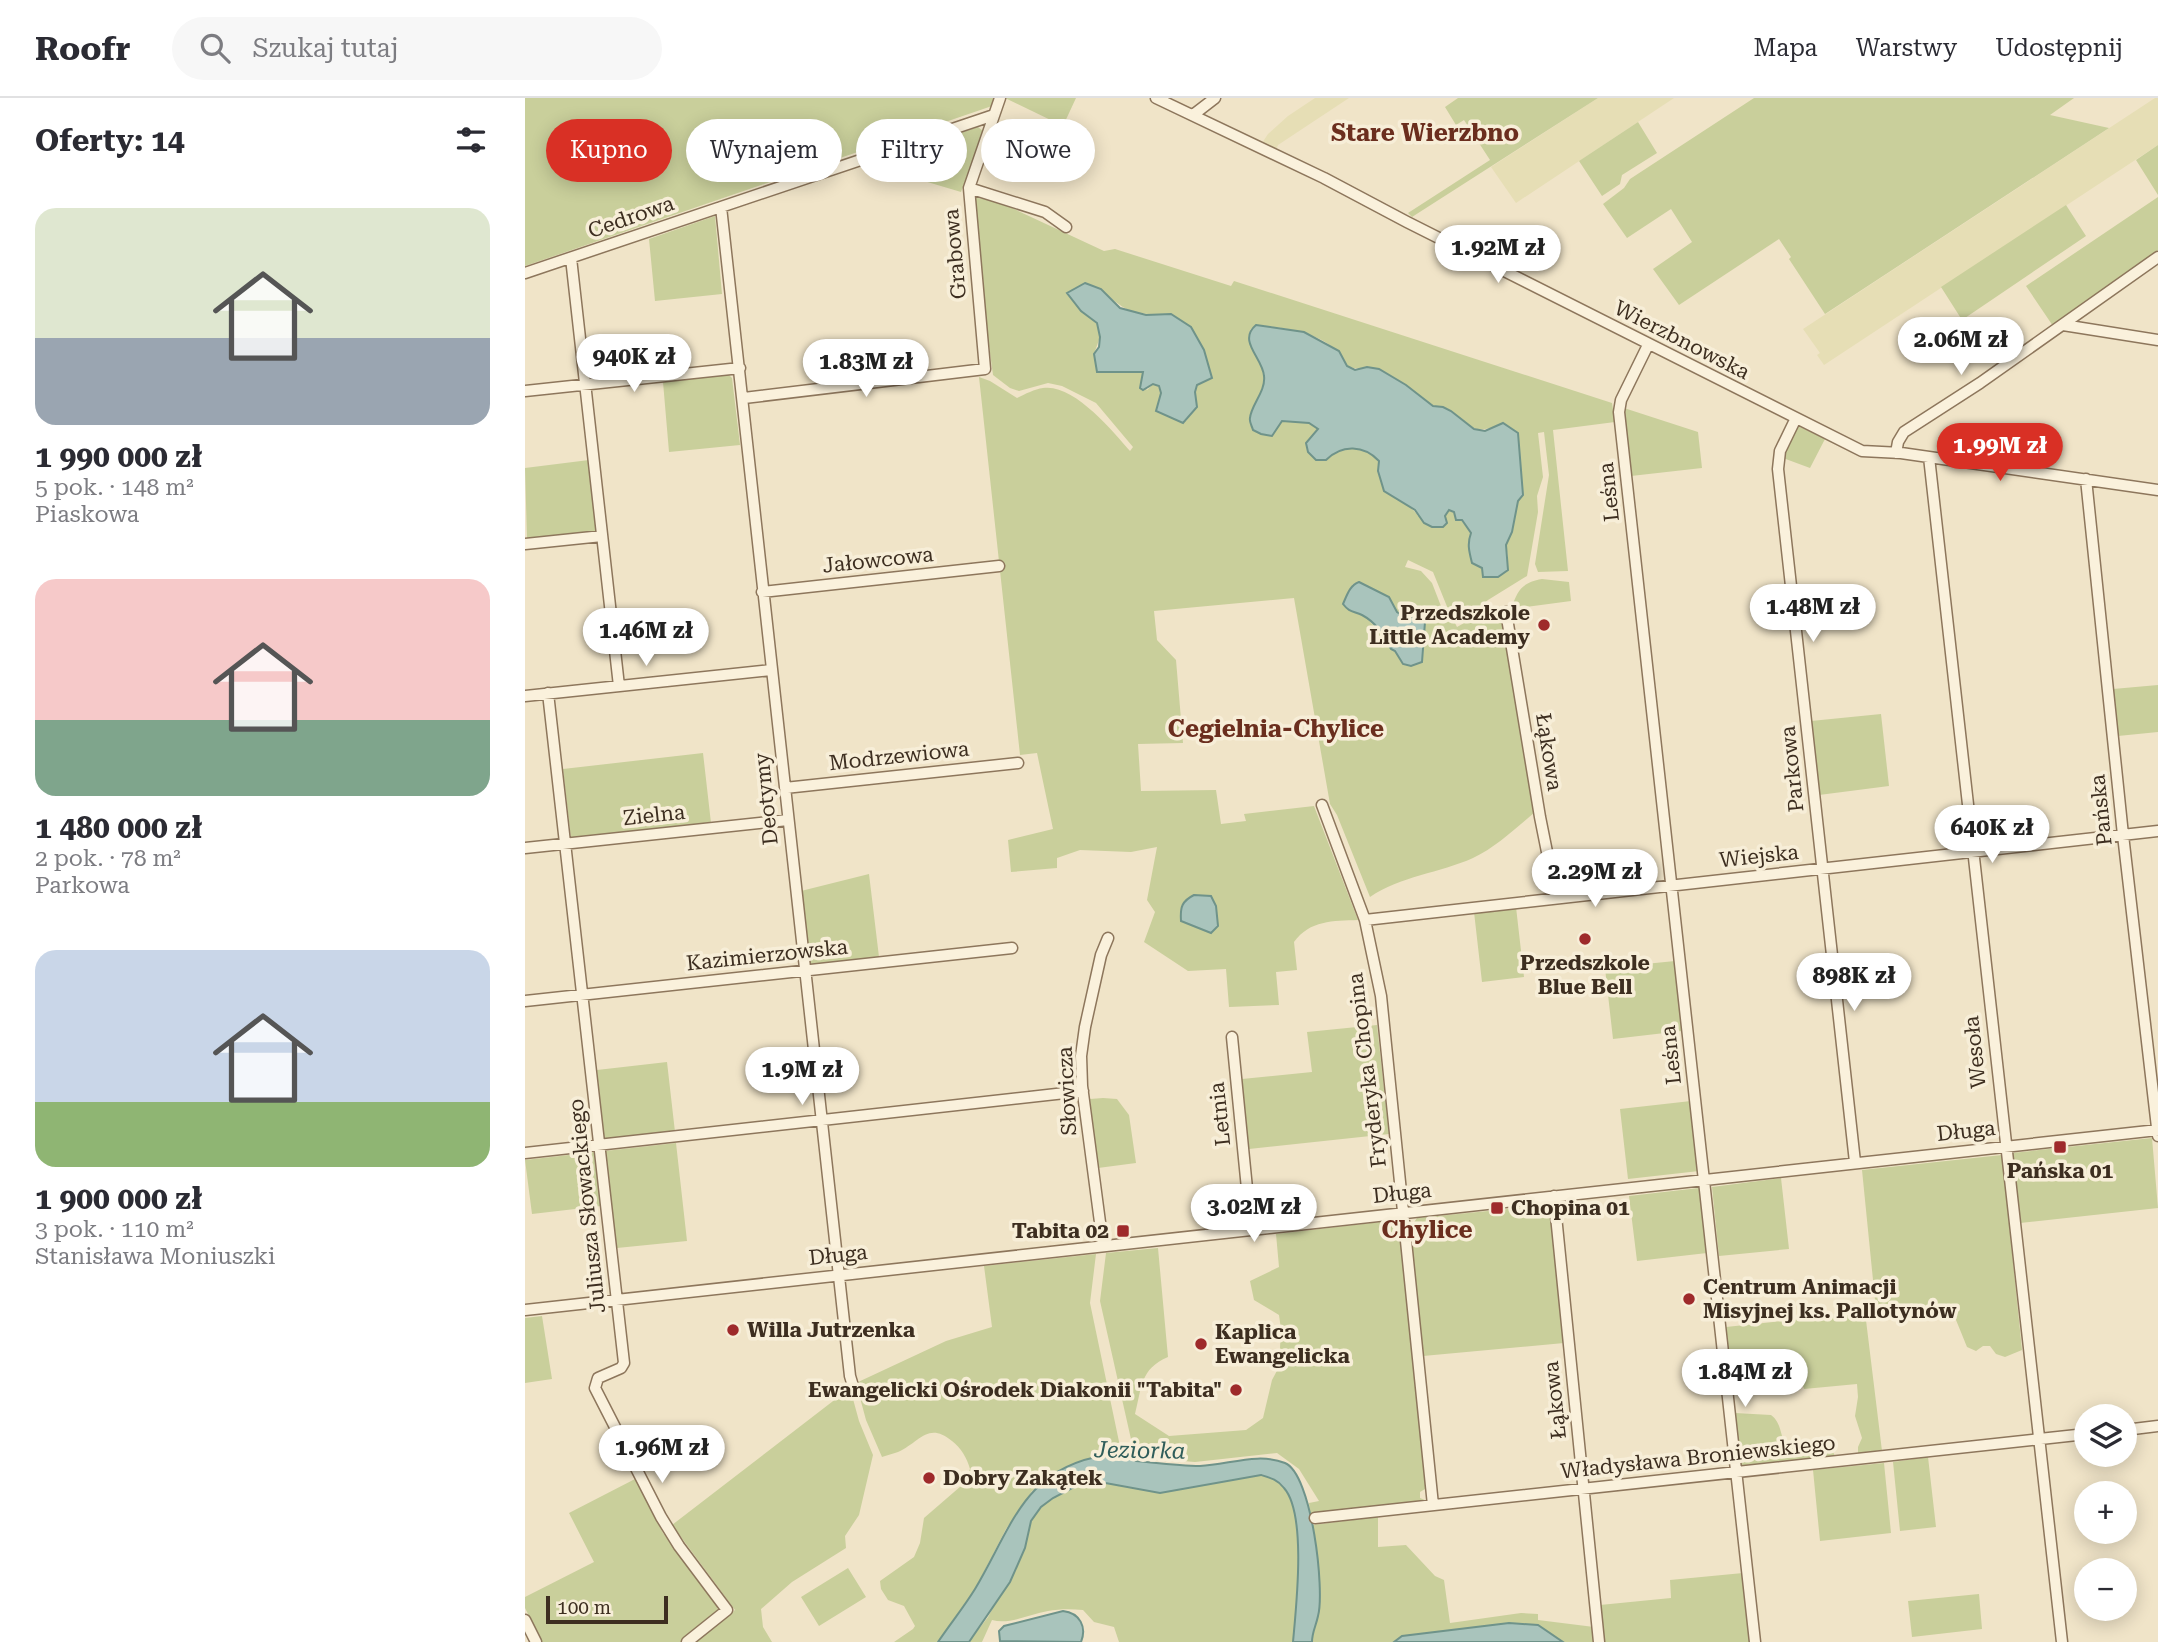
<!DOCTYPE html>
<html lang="pl">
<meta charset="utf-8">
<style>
:root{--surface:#fff;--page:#f7f7f7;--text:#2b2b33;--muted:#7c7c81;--line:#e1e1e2;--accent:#d93025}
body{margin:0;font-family:"Roboto Serif",serif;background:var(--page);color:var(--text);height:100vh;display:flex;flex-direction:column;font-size:26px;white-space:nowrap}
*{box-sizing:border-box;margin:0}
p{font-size:23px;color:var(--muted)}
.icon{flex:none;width:38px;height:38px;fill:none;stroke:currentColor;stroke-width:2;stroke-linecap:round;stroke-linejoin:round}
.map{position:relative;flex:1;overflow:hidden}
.side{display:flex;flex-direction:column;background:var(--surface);width:525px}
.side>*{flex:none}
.guide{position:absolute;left:21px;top:21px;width:665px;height:63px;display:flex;gap:14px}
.tools{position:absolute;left:1549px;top:1306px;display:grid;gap:14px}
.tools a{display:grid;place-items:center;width:63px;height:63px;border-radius:50%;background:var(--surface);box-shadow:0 4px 18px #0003;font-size:35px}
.scale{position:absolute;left:21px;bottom:18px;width:122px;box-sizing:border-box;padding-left:7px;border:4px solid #3d2e20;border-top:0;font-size:19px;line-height:24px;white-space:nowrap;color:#3d2e20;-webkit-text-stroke:5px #f7eed8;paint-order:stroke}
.price{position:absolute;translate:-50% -60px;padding:0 16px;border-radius:24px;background:#fff;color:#222;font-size:23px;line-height:46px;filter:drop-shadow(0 2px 4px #0008)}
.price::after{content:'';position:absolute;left:50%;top:42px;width:21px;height:16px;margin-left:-10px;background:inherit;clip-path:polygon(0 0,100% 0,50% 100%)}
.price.on{background:var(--accent);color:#fff}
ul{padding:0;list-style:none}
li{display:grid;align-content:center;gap:14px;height:371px;padding:0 35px}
li span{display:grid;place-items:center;height:217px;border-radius:21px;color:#555}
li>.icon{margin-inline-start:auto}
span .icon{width:126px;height:126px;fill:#fffc;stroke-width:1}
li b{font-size:30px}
h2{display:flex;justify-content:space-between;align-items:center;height:84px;padding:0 35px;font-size:30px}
.chip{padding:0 24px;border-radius:32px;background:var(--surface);box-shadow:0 4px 18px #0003;font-size:24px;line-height:63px}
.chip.on{background:var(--accent);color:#fff}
header{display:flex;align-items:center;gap:42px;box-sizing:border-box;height:98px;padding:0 35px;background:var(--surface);border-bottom:2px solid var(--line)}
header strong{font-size:33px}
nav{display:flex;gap:38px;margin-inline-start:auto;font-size:24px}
.search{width:490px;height:63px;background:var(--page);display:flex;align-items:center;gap:18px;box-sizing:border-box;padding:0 24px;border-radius:38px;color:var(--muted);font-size:26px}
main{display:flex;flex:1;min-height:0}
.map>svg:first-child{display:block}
.farmland{fill:#e6deb5}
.green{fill:#c9cf9b;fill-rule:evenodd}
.water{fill:#a9c4bc;stroke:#6f938a;stroke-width:2}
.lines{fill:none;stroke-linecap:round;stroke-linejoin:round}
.minor-casing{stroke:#8d765c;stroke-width:13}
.minor{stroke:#faf1dc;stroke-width:10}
.poi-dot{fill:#9e2a2b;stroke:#f7eed8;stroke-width:2.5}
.labels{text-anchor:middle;stroke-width:7;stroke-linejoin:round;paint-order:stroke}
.street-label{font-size:21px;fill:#3d2e20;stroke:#f7eed8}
.poi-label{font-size:21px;font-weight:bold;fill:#3d2e20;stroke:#f7eed8;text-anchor:start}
.water-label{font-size:23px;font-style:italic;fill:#2f5d5a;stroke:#f7eed8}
.quarter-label{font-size:24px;font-weight:bold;fill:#6b2e1e;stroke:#f7eed8}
</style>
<header>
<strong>Roofr</strong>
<div class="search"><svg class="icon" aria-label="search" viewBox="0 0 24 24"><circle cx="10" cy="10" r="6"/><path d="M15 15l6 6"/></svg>Szukaj tutaj</div>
<nav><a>Mapa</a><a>Warstwy</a><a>Udostępnij</a></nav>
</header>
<main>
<section class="side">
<h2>Oferty: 14<svg class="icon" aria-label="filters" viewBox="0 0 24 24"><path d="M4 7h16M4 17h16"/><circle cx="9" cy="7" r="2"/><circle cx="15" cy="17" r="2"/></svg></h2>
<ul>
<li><span style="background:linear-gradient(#dfe7d0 60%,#9aa5b1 0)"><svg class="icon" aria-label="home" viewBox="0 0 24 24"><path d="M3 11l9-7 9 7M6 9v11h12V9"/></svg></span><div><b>1 990 000 zł</b><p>5 pok. · 148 m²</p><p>Piaskowa</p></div></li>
<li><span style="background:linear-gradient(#f6c9c9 65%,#7fa58c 0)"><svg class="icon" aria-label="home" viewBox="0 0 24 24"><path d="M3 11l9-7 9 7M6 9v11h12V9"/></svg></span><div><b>1 480 000 zł</b><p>2 pok. · 78 m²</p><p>Parkowa</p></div></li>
<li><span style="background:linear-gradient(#c9d6e8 70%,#8fb573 0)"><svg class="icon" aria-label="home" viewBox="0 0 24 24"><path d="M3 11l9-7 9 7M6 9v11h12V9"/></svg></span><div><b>1 900 000 zł</b><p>3 pok. · 110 m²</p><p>Stanisława Moniuszki</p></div></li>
</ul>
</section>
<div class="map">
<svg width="1633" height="1544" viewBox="0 0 1633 1544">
<rect width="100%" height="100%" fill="#f0e4c8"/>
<!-- farmland -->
<path class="farmland" d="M 790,0 L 824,0 L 753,47 L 751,52 L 737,45 L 743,36 L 763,18 Z
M 1073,0 L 1149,0 L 991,105 L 966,69 Z
M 1630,0 L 1633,0 L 1633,47 L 1299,267 L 1292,257 L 1295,255 L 1278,231 Z"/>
<!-- green -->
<path class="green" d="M 0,0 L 469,0 L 467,8 L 0,168 Z
M 480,0 L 551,0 L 538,28 Z
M 933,0 L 1073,0 L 887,119 L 883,115 L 965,62 L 939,22 L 931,27 L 920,9 Z
M 1229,0 L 1549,0 L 1525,17 L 1584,30 L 1300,216 L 1264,161 L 1266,159 L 1254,141 L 1154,207 L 1128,171 L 1167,144 L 1146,111 L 1102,140 L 1078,106 L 1099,90 L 1105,81 Z
M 1113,24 L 1132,55 L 1097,77 L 1095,86 L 1077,98 L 1054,63 Z
M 453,29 L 458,33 L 436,94 L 342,66 Z
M 1633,47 L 1633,97 L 1611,62 Z
M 448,99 L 474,104 L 579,153 L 590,151 L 706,188 L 709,183 L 1087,305 L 1090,324 L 1028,332 L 1043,473 L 1013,474 L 1010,466 L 1024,377 L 1019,334 L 1013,335 L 1018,379 L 1012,398 L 1013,414 L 1002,478 L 963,502 L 942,518 L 930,519 L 923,511 L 908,474 L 883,462 L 880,469 L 896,473 L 907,485 L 921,521 L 930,525 L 932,529 L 964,511 L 976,508 L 978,513 L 1010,714 C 991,730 971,749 948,760 C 915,775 875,778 845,799 L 812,717 L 805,706 L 769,500 L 629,513 L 632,542 L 651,562 L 658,645 L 613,646 L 616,693 L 691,692 L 696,726 L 721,723 L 719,716 L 789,708 L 833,822 C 808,823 785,822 769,844 L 772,872 L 751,874 L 754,907 L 704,909 L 701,871 L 663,873 L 619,844 L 630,814 L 622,802 L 632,749 L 606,754 L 555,752 L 532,760 L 532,770 L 486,774 L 483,742 L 528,731 L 512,655 L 495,657 L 454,279 L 465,283 L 492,300 C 500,296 510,291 518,290 C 548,285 588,333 605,353 L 608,349 L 571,305 L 537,288 L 523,285 L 494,293 L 485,290 L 468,277 L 459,211 ZM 576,191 C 602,216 610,217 646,216 L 679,252 L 687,280 L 672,287 L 670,294 L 672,309 L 661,323 L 631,313 L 636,294 L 633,288 L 628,286 L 622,292 L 616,285 L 618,274 L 582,273 L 574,275 L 569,256 L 575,239 L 572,225 L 556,213 L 542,195 ZM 731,227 C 763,230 808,235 822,268 C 833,273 843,268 854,272 C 875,279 887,297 905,306 C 912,310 919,308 925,313 C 948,330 949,338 978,325 L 993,335 L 994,368 L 998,390 L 993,403 L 987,434 L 981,447 L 983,459 L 957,475 L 957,470 L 947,465 C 944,454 942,446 946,435 L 930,414 L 924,411 L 920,417 L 893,418 C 888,409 869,398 859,393 L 853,374 L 854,363 C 839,347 817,345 801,362 L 790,336 L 793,331 L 784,325 L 725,320 C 731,309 741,291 740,278 C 738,260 721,251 725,232 ZM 834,484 L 864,499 L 872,514 L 880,519 L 897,519 L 900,524 L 898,558 L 878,566 L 870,553 L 866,551 L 858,533 L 847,526 L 822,496 L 828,486 Z
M 1633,99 L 1633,152 L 1528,228 L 1501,188 Z
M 1541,107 L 1561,138 L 1437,222 L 1416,189 Z
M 190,118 L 197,196 L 130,203 L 124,141 Z
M 203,276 L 207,280 L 215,347 L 144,354 L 138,284 Z
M 1099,310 L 1173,334 L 1177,370 L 1106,378 Z
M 1273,328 L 1300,341 L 1285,370 L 1258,360 Z
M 64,362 L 72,433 L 2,440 L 0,370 Z
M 1017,481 L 1044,484 L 1046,503 L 986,511 C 993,492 996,485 1017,481 Z
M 1633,587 L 1633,634 L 1593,638 L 1588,591 Z
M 1356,616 L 1364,688 L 1294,697 L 1286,623 Z
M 178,655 L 186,725 L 46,741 L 38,671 Z
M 344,776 L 354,859 L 284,867 L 276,793 Z
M 991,809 L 999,879 L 957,884 L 949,814 Z
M 1150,863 L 1157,933 L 1088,941 L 1080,870 Z
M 852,927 L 864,1036 L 724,1051 L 717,981 L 787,974 L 782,934 Z
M 142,964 L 150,1034 L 79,1042 L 72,972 Z
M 578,1000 L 592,1001 L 604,1017 L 611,1065 L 573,1070 L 565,1001 Z
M 1166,1003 L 1174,1073 L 1103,1081 L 1095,1011 Z
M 1627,1040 L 1633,1110 L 1495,1125 L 1487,1055 Z
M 151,1045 L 162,1143 L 92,1150 L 80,1053 Z
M 70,1054 L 76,1108 L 7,1116 L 0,1062 Z
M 1477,1057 L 1497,1252 L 1480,1259 L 1471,1256 L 1465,1248 L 1458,1248 L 1451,1253 L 1442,1249 L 1431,1222 L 1422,1213 L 1386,1214 L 1377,1209 L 1351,1212 L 1337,1072 Z
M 1256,1080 L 1264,1151 L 1194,1158 L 1187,1089 Z
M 1174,1090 L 1182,1155 L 1112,1163 L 1104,1098 Z
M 1024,1107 L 1039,1245 L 898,1258 L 885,1130 L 892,1120 Z
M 873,1122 L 901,1387 L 900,1391 L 895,1394 L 895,1400 L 902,1403 L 785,1416 L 784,1405 L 794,1403 L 774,1371 L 752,1355 L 670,1364 C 649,1363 630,1354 610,1359 L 575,1203 L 581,1155 L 633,1150 L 643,1259 C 615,1271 617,1289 610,1316 L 644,1338 L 721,1332 L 738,1320 L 747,1282 L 754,1269 L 756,1231 L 754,1217 L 729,1202 L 725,1183 L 754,1169 L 751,1136 Z
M 571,1156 L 565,1205 L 597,1358 L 582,1357 L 507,1393 L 481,1431 L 450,1491 L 413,1544 L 369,1544 L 388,1531 L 390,1528 L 379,1508 L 363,1502 L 356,1491 L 355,1483 L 389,1459 L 395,1445 L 399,1420 L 436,1388 L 445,1371 C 442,1360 436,1350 427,1343 C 403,1323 395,1344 373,1354 C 368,1356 362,1357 357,1359 L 341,1322 L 331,1285 L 421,1243 L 467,1229 L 459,1168 Z
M 1340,1214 L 1357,1353 L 1333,1356 L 1333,1349 L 1337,1340 L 1330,1318 L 1333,1299 L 1332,1286 L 1279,1291 L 1277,1284 L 1263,1270 L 1206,1274 L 1201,1229 Z
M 17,1218 L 27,1281 L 0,1285 L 0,1220 Z
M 325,1290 L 334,1323 L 348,1357 L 334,1417 L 320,1438 L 321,1450 L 267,1484 L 236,1511 L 238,1529 L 247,1544 L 170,1544 L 210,1512 L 147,1427 Z
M 1210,1315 L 1246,1317 C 1258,1326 1254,1339 1263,1350 L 1306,1350 L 1310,1358 L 1216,1368 Z
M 1403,1359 L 1411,1429 L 1375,1433 L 1368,1364 Z
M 1359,1365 L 1366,1435 L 1295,1443 L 1288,1372 Z
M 736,1377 C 746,1380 753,1382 759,1390 C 782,1416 771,1509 768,1544 L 594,1544 L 589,1529 L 569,1524 L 558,1512 C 546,1511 534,1511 523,1513 C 504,1516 485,1527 467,1522 L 457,1544 L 444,1544 L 463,1519 L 500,1450 L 506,1423 L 516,1409 L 528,1400 L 551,1388 L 575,1384 L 635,1395 Z
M 110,1381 L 138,1435 L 192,1506 L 193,1515 L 156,1544 L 17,1544 L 0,1510 L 0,1499 L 69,1464 L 44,1415 Z
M 853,1419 L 853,1449 L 881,1447 L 910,1478 L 919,1482 L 925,1525 L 996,1515 L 1013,1516 L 1013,1522 L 1069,1529 L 1070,1544 L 1038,1544 L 1033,1540 L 963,1528 L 877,1538 L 869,1544 L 787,1544 C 787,1533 792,1527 793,1517 C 799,1490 791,1454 787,1427 Z
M 323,1470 L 341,1499 L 294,1528 L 276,1499 Z
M 1218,1475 L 1225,1544 L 1078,1544 L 1075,1507 L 1146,1500 L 1145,1482 Z
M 1454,1496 L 1457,1531 L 1387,1539 L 1383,1503 Z"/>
<!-- water -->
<path class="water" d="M 560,185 L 576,191 L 595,210 L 621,217 L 646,216 L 666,229 L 679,252 L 687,280 L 672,287 L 670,294 L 672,309 L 658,325 L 631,313 L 636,295 L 634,288 L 628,286 L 618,292 L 615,290 L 618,274 L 572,274 L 569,256 L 574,249 L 575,239 L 572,225 L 556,213 L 542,195 Z
M 731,227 L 779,234 L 814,253 L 822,268 L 830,272 L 842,269 L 854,271 L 881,287 L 908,308 L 918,309 L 926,313 L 949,331 L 960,333 L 978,325 L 993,335 L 998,397 L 993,403 L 987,434 L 981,447 L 983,472 L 973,479 L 958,479 L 957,470 L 947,465 C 944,453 942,446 946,435 L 937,422 L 931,422 L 929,414 L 924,412 L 920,418 L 922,425 L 918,429 L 907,429 L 899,425 L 890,412 L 859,393 L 853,373 L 854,363 C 839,347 817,346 801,362 L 791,362 L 783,354 L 781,345 L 793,331 L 784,325 L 757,323 L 747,338 L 736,336 L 728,332 C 727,328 724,324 725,320 C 726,307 741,293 739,278 C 738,260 712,243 731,227 Z
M 834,484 L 864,499 L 872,514 L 880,519 L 897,519 L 900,524 L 897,564 L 886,568 L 878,566 L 870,553 L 866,551 C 858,537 852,525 837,517 C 828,513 824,514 818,506 C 822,497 825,487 834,484 Z
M 669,797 L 686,798 L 691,808 L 693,828 L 686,835 L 656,823 C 655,809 657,803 669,797 Z
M 582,1357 L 603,1358 L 611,1363 C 632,1365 654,1368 675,1368 C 703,1367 733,1354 760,1365 C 787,1376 800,1493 793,1518 C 791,1528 787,1534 787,1544 L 768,1544 C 771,1510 782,1416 759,1390 C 753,1382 746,1380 736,1377 L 635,1395 L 575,1384 L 551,1388 L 528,1400 L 516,1409 L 506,1423 L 500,1450 L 485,1484 L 444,1544 L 413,1544 C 425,1526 439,1509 450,1491 C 487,1429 499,1369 582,1357 Z
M 538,1513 C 555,1515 562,1529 556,1544 L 475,1543 L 474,1533 L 479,1528 Z
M 984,1525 L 1013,1527 L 1038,1544 L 869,1544 L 877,1538 Z"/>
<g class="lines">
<defs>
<path id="minor" d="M 631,0 L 799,80 L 882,124 L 1337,353 L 1376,355 L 1633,392
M 668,17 L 690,0
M 444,90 L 520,114 L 541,129
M 196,109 L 325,1278 L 328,1288
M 46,160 L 94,588
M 0,175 L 469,17
M 1538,227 L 1633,242
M 1123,247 L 1096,302 L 1094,314 L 1230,1544
M 0,293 L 215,270
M 219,300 L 460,271 L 444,90 L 475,0
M 1271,320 L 1255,353 L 1253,371 L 1330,1064
M 1371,355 L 1373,344 L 1379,334 L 1455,285 L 1633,159
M 1404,359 L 1537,1544
M 1561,381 L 1598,737 L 1633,1038
M 0,446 L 77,438
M 237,494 L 474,468
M 981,514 L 1015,719 L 1031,799
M 23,595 L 99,1265 L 96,1270 L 73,1280 L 70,1290 L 136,1419 L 154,1448 L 202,1512 L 162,1544
M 0,598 L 246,572
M 260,690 L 493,665
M 797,707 L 840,822 L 856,898 L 908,1407
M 0,750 L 263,722
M 840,822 L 1633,733
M 0,903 L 487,850
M 707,939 L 726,1131
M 0,1055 L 558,993
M 1029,1098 L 1074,1544
M 578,1147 L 557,988 L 556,958 L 560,929 L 576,857 L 583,840
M 0,1212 L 1633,1032
M 1600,1332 L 1633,1328
M 790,1420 L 1561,1336
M 0,1522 L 11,1544"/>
</defs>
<!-- minor casing -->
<use href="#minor" class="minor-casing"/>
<!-- minor -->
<use href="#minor" class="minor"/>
</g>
<!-- markers -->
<g class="poi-dot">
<circle cx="1019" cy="527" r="7"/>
<circle cx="1060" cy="841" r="7"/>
<rect x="1528" y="1042" width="14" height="14" rx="3.5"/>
<rect x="965" y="1103" width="14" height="14" rx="3.5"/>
<rect x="591" y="1126" width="14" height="14" rx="3.5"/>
<circle cx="1164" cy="1201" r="7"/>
<circle cx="208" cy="1232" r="7"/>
<circle cx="676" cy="1246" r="7"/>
<circle cx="711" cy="1292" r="7"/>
<circle cx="404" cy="1380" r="7"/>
</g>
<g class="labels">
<!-- street labels -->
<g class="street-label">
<text transform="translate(106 119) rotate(-19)" y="7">Cedrowa</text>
<text transform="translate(430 156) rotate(-95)" y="7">Grabowa</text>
<text transform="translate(1157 242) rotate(27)" y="7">Wierzbnowska</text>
<text transform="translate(1084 394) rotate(-96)" y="7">Leśna</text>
<text transform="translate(353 462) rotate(-6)" y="7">Jałowcowa</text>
<text transform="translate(1024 654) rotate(81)" y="7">Łąkowa</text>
<text transform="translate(374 658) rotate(-6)" y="7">Modrzewiowa</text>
<text transform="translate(1267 671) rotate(-96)" y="7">Parkowa</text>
<text transform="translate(241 701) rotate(-96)" y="7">Deotymy</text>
<text transform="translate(1576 712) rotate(-96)" y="7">Pańska</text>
<text transform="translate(129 717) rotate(-6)" y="7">Zielna</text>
<text transform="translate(1234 758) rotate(-6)" y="7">Wiejska</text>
<text transform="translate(242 857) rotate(-6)" y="7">Kazimierzowska</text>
<text transform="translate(1450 954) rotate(-96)" y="7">Wesoła</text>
<text transform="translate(1146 957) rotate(-96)" y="7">Leśna</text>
<text transform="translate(842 972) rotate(-97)" y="7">Fryderyka Chopina</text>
<text transform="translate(542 993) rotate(-93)" y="7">Słowicza</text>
<text transform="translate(695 1016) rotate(-96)" y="7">Letnia</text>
<text transform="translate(1441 1033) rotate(-6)" y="7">Długa</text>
<text transform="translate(877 1095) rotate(-6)" y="7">Długa</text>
<text transform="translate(62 1108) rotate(-96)" y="7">Juliusza Słowackiego</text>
<text transform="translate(313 1157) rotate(-6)" y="7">Długa</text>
<text transform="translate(1030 1302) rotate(-96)" y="7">Łąkowa</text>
<text transform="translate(1173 1359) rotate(-6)" y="7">Władysława Broniewskiego</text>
</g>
<!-- poi labels -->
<g class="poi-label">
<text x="1005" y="522" text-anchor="end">Przedszkole<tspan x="1005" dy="24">Little Academy</tspan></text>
<text x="1060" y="872" text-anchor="middle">Przedszkole<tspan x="1060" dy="24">Blue Bell</tspan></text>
<text x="1535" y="1080" text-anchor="middle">Pańska 01</text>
<text x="986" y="1117">Chopina 01</text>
<text x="584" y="1140" text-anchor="end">Tabita 02</text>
<text x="1178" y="1196">Centrum Animacji<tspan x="1178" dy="24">Misyjnej ks. Pallotynów</tspan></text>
<text x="222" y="1239">Willa Jutrzenka</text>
<text x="690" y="1241">Kaplica<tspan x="690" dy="24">Ewangelicka</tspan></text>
<text x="697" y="1299" text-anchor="end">Ewangelicki Ośrodek Diakonii "Tabita"</text>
<text x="418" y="1387">Dobry Zakątek</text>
</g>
<!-- water labels -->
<g class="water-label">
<text transform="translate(615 1352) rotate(1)" y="8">Jeziorka</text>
</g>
<!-- quarter labels -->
<g class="quarter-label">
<text x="900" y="43">Stare Wierzbno</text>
<text x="751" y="639">Cegielnia-Chylice</text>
<text x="902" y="1140">Chylice</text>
</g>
</g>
</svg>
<div class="tools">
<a><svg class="icon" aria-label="layers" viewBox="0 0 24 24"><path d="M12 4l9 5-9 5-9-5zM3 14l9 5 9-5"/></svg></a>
<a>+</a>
<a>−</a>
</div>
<div class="scale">100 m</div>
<b class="price" style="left:973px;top:187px">1.92M zł</b>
<b class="price" style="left:1436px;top:279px">2.06M zł</b>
<b class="price" style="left:109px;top:296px">940K zł</b>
<b class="price" style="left:341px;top:301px">1.83M zł</b>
<b class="price on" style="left:1475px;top:385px">1.99M zł</b>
<b class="price" style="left:1288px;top:546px">1.48M zł</b>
<b class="price" style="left:121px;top:570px">1.46M zł</b>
<b class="price" style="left:1467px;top:767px">640K zł</b>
<b class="price" style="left:1070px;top:811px">2.29M zł</b>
<b class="price" style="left:1329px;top:915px">898K zł</b>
<b class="price" style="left:277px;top:1009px">1.9M zł</b>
<b class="price" style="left:729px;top:1146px">3.02M zł</b>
<b class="price" style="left:1220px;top:1311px">1.84M zł</b>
<b class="price" style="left:137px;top:1387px">1.96M zł</b>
<div class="guide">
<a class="chip on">Kupno</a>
<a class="chip">Wynajem</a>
<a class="chip">Filtry</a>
<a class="chip">Nowe</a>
</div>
</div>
</main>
